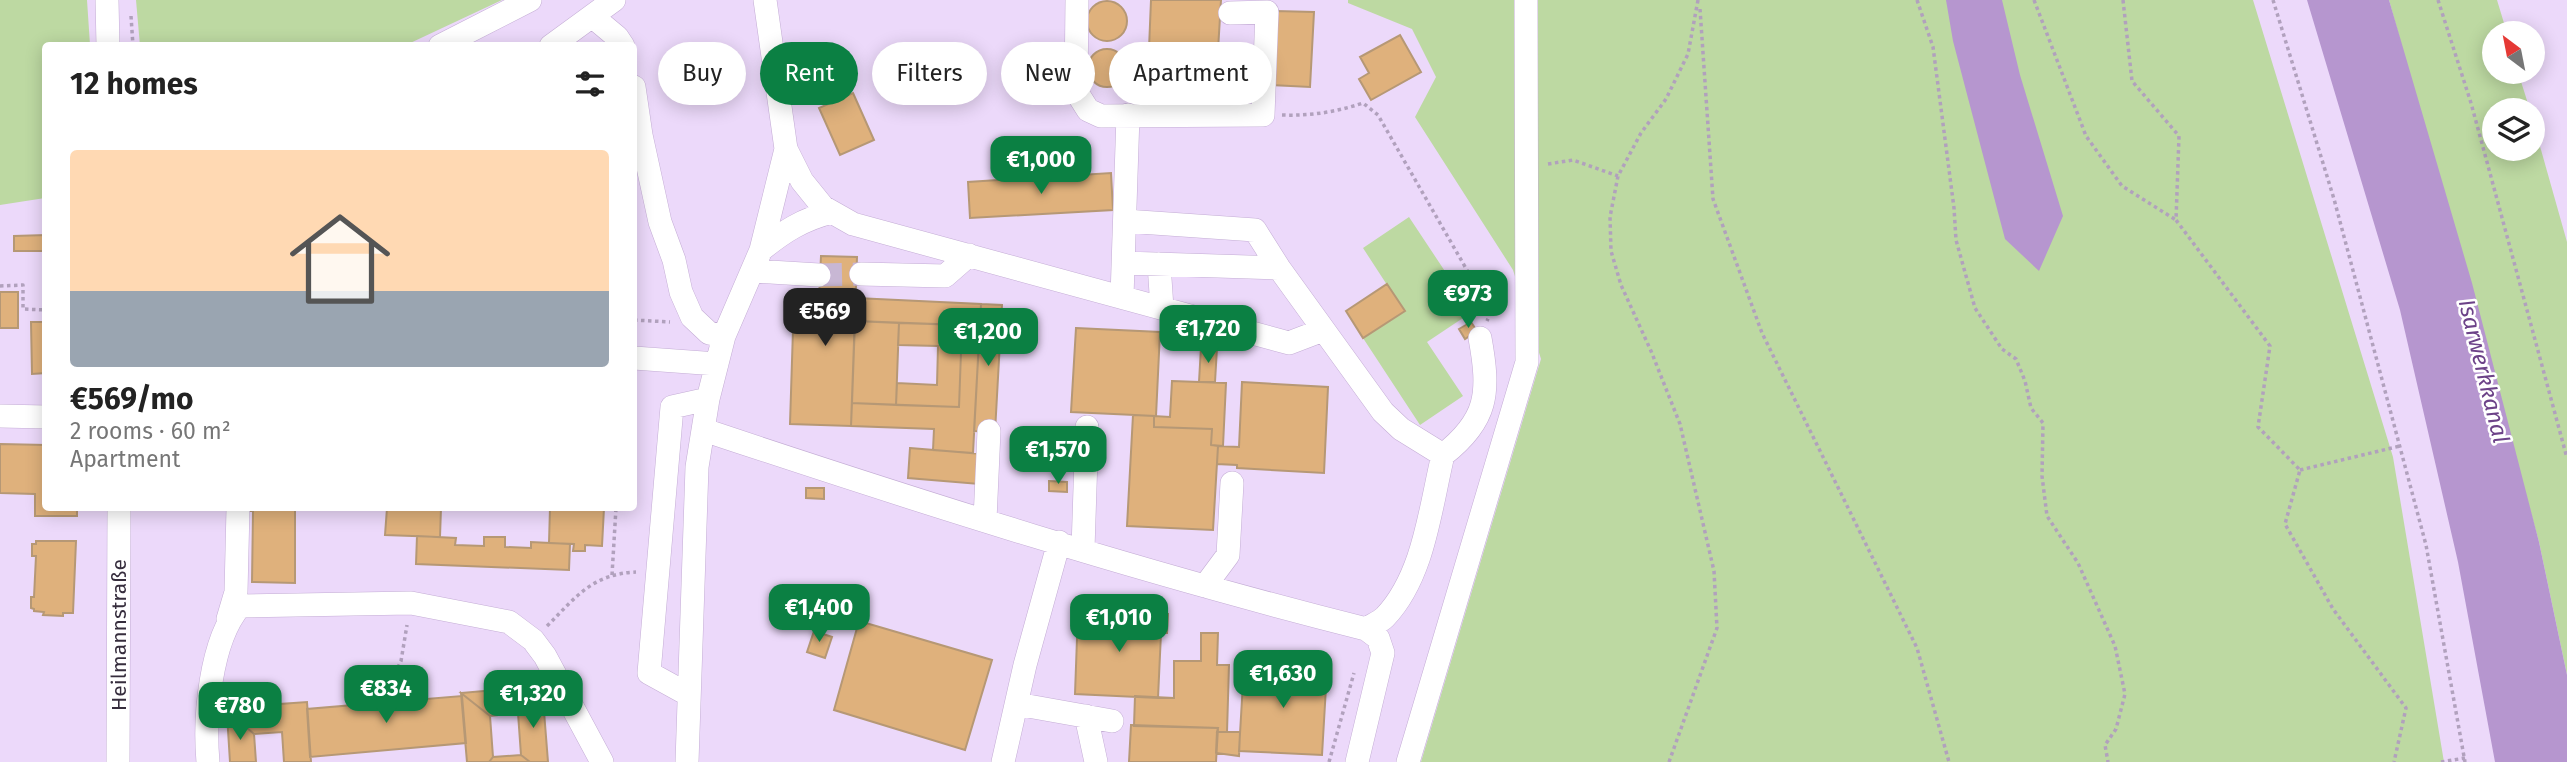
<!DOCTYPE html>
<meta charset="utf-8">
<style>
:root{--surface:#fff;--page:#f6f6f6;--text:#222;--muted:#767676;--line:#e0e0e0;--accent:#0b8043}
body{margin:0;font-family:"Fira Sans",sans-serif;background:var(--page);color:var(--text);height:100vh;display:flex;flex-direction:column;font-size:26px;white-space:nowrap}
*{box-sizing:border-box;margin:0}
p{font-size:23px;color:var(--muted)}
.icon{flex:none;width:38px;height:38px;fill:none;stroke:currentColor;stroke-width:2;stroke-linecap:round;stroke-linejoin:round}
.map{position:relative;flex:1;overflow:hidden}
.panel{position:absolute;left:42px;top:42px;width:595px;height:469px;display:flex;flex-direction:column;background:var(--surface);border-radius:7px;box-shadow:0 4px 18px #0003}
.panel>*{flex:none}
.top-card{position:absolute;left:658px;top:42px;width:665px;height:63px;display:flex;gap:14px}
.needle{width:46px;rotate:328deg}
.tools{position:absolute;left:2482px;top:21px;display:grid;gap:14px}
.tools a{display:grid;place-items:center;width:63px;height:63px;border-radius:50%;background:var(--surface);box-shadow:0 4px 18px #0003;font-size:35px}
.price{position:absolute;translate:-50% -60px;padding:0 16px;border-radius:14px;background:var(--accent);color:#fff;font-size:23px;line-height:46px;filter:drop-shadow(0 2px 4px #0008)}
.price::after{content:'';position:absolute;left:50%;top:42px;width:21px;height:16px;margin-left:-10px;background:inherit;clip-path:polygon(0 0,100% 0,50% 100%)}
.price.on{background:#222;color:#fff}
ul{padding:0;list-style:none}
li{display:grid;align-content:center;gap:14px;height:371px;padding:0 28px}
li+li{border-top:2px solid var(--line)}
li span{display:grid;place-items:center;height:217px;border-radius:7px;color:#555}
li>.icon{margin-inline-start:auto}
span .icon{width:126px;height:126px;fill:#fffc;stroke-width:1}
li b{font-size:30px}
h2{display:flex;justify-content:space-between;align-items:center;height:84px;padding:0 28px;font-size:30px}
.chip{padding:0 24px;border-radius:32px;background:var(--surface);box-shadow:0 4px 18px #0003;font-size:24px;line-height:63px}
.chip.on{background:var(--accent);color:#fff}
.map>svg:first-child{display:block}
.green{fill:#bdd9a2}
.water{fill:#b696cf}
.building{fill:#dfb17c;stroke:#b69875;stroke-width:2}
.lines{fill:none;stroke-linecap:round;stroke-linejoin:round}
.minor-tunnel{stroke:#c8b7d4;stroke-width:23;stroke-dasharray:23 11;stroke-linecap:butt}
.minor-casing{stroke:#c4add5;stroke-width:24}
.path{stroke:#b1a1bd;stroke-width:3.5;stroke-dasharray:3.5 3.5;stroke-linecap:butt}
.minor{stroke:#fff;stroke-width:23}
.labels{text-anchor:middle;stroke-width:5;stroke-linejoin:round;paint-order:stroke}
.street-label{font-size:21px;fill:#362d3d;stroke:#fff}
.water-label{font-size:23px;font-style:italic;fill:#6c4288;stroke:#fff}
</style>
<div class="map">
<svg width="2567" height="762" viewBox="0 0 2567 762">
<rect width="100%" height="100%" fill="#ecd9fa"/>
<!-- green -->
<path class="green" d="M 0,0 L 87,0 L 90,45 L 46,46 L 45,198 L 0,205 Z
M 136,0 L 502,0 L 406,45 L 140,46 Z
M 1348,0 L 2253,0 L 2393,457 L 2444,762 L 1421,762 L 1541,359 L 1513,270 L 1415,117 L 1436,77 L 1412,29 L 1348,3 Z
M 2389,0 L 2497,0 L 2507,33 L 2494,33 L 2494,72 L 2518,72 L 2530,110 L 2494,110 L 2494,149 L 2532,149 L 2532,118 L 2567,242 L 2567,675 L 2539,542 Z
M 1409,217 L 1472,312 L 1427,342 L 1463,396 L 1420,425 L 1363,338 L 1404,311 L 1363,248 Z"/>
<!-- water -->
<path class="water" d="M 1946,0 L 2002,0 L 2020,75 L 2063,216 L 2039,271 L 2005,239 L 1953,41 Z
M 2307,0 L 2389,0 L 2472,283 L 2539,542 L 2567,675 L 2567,762 L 2495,762 L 2458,562 L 2400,310 Z"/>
<!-- building -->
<path class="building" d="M 1151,0 L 1221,0 L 1215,101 L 1147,98 Z
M1087 21a20 20 0 1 1 40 0a20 20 0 1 1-40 0Z
M 1275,11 L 1314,12 L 1310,87 L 1271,85 Z
M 1400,35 L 1421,72 L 1371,100 L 1359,79 L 1369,73 L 1360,57 Z
M1088 68a19 19 0 1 1 38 0a19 19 0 1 1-38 0Z
M 853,93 L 874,140 L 840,155 L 819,108 Z
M 1111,173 L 1113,210 L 970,218 L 968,182 Z
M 46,235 L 46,251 L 14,251 L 14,236 Z
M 821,256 L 857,257 L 851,426 L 790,424 L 794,298 L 819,298 Z
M 1387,284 L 1405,311 L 1363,338 L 1346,311 Z
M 0,292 L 18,292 L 18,328 L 0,328 Z
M 856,298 L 981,304 L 973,453 L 933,450 L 934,429 L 851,426 L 852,403 L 959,407 L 962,325 L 855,321 Z
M 981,304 L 1002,305 L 995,432 L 974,431 Z
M 855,321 L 899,323 L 896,405 L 852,403 Z
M 31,322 L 46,322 L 46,373 L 32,374 Z
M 1471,322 L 1477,331 L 1465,339 L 1459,329 Z
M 899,323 L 962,325 L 959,407 L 896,405 L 897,383 L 937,385 L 938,346 L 898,345 Z
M 1076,328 L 1160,332 L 1156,416 L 1071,412 Z
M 1201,347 L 1217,348 L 1215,382 L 1199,382 Z
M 1172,381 L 1226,383 L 1223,446 L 1211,445 L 1212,429 L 1154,427 L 1154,416 L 1170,417 Z
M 1242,382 L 1328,387 L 1324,473 L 1237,468 L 1237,465 L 1217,464 L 1218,446 L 1239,447 Z
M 1133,415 L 1154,416 L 1154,427 L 1212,429 L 1211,445 L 1218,446 L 1213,530 L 1127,526 Z
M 0,444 L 46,445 L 46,508 L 77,508 L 77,516 L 35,516 L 35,494 L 0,493 Z
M 910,448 L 982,454 L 979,484 L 908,478 Z
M 1049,481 L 1067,482 L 1067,492 L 1049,491 Z
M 806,488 L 824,488 L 824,499 L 806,498 Z
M 240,508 L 295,508 L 295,583 L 252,582 L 253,511 L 240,511 Z
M 387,508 L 441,508 L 440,537 L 385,535 Z
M 550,508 L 604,508 L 602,546 L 585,545 L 585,551 L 573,551 L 574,544 L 549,543 Z
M 417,536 L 456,538 L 455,545 L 484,546 L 484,537 L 505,537 L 505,547 L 531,548 L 531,542 L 570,544 L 569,570 L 416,564 Z
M 36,541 L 76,541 L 73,613 L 63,613 L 63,616 L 43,615 L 44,612 L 34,611 L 34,609 L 31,608 L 31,597 L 34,597 L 36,556 L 32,556 L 32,544 L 36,544 Z
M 1078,611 L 1168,614 L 1167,633 L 1161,633 L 1158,698 L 1075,694 Z
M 859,621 L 992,660 L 965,750 L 834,710 Z
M 814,631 L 832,637 L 825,658 L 807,652 Z
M 1201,633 L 1218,633 L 1217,665 L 1229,665 L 1227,732 L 1217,732 L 1218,728 L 1134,726 L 1135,696 L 1174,698 L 1174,661 L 1201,661 Z
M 1244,665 L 1327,670 L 1322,755 L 1239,751 Z
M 389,681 L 390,702 L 462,696 L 466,743 L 310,757 L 307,709 L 377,703 L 375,682 Z
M 542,686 L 548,762 L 530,762 L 521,755 L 518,713 Z
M 542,686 L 518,713 L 490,716 L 461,693 Z
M 461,693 L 490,716 L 493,757 L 489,762 L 467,762 Z
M 307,702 L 311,762 L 284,762 L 282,732 L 254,734 L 231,714 L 280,708 L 280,704 Z
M 227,714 L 231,714 L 254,734 L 256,762 L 230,762 Z
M 1131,725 L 1218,728 L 1216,762 L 1129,762 Z
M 1217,732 L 1240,732 L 1239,756 L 1216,753 Z
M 521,755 L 530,762 L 489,762 L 493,757 Z"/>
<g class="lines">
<!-- minor-tunnel -->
<path class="minor-tunnel" d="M 819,275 L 861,274"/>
<defs>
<path id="minor" d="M 107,0 L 108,46
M 1077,0 L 1076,91 L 1088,110 L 1101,116 L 1263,115 L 1267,12 L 1230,13
M 593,17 L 617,37 L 623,46
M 440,46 L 530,0
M 551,46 L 614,0
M 634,87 L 641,135 L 660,222 L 674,260 L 681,292 L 692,317 L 709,333 L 724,336
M 786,149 L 802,181 L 823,207 L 853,224 L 1289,343 L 1323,330
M 1125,221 L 1255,230 L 1279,268 L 1383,412 L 1401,429 L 1443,455 C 1430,509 1424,576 1385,617 C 1380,622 1372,625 1366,629
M 761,250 C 783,232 803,219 832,212
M 1124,263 L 1279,268
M 1159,264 L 1162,308
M 753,271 L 819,275
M 861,274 L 945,276 L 969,255
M 1122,297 L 1128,115
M 634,358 L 717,364
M 0,416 L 46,417
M 704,430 C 923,503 1143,573 1366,629 L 1378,638 L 1383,653 L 1357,762
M 1443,455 C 1488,420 1490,393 1480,338
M 985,520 L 989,431
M 1083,549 L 1087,427
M 1205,586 L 1228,555 L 1232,483
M 228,619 L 236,592 L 238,508
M 689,695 L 649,673 L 672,407 L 708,399
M 1017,704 L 1112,721
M 1086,716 L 1096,762
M 118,762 L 119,508
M 208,762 C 204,718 210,641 240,606 L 411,603 L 509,622 L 533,640 L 545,656 L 602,762
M 687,762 L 697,467 L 708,399 L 724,336 L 761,250 L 786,149 L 765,0
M 1003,762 L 1025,665 L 1059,542
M 1408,762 L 1527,362 L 1526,0"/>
</defs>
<!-- minor casing -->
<use href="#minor" class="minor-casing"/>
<!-- path -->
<path class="path" d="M 1917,0 L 1933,47 L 1954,208 L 1956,240 L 1975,308 L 2002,349 L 2016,359 L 2025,381 L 2031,408 L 2043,423 L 2042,476 L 2047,516 L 2078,563 L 2115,646 L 2125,694 L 2116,729 L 2105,745 L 2108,762
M 2034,0 L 2086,136 L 2122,186 L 2176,220
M 2123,0 L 2132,81 L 2179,136 L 2176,220 L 2270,346 L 2258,427 L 2300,470 L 2285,524 L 2333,609 L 2406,708 L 2394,762
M 2273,0 L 2334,199 L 2426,545 L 2465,762
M 2438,0 L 2471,103 L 2567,458
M 1700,9 L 1713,199 L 1762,333 L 1917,648 L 1949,762
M 131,16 L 133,46
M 1282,115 C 1311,116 1336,112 1363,103 L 1378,115 L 1491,312 L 1487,321
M 1548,164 L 1573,160 L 1618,176
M 0,286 L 23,285 L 23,309 L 46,310
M 634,320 L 670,322
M 2300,470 L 2400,446
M 612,575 L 616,508
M 547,626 C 576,597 592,574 636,572
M 393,694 L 391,682 L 401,661 L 407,625
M 1329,762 L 1354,673
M 1669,762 L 1717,628 L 1714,571 L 1680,424 L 1651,351 L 1621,285 L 1611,251 L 1610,217 L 1618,176 L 1641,133 L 1666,99 L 1688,54 L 1698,0
M 2441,762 L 2465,758"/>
<!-- minor -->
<use href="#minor" class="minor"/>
</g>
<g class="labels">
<!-- street labels -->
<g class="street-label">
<text transform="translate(119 635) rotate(-90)" y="7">Heilmannstraße</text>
</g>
<!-- water labels -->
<g class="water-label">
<text transform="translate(2484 371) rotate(76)" y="8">Isarwerkkanal</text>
</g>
</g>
</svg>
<div class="tools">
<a><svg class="needle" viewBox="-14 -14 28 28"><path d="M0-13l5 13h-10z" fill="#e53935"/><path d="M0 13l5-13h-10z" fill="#767676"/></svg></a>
<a><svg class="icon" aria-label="layers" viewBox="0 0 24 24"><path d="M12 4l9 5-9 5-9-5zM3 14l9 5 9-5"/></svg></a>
</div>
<b class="price" style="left:1041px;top:196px">€1,000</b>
<b class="price" style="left:1468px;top:330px">€973</b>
<b class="price on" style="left:825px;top:348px">€569</b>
<b class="price" style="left:1208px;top:365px">€1,720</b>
<b class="price" style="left:988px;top:368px">€1,200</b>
<b class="price" style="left:1058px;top:486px">€1,570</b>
<b class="price" style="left:819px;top:644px">€1,400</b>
<b class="price" style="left:1119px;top:654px">€1,010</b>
<b class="price" style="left:1283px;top:710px">€1,630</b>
<b class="price" style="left:386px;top:725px">€834</b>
<b class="price" style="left:533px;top:730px">€1,320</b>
<b class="price" style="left:240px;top:742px">€780</b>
<div class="top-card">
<a class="chip">Buy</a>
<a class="chip on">Rent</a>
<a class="chip">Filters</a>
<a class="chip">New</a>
<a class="chip">Apartment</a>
</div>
<section class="panel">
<h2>12 homes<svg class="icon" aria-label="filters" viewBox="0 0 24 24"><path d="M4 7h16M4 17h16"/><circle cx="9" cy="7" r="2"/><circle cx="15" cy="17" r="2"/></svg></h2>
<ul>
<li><span style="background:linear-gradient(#ffd9b3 65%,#9aa5b1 0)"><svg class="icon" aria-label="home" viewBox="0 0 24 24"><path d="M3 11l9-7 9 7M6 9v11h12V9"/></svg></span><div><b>€569/mo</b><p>2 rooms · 60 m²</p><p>Apartment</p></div></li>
</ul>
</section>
</div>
